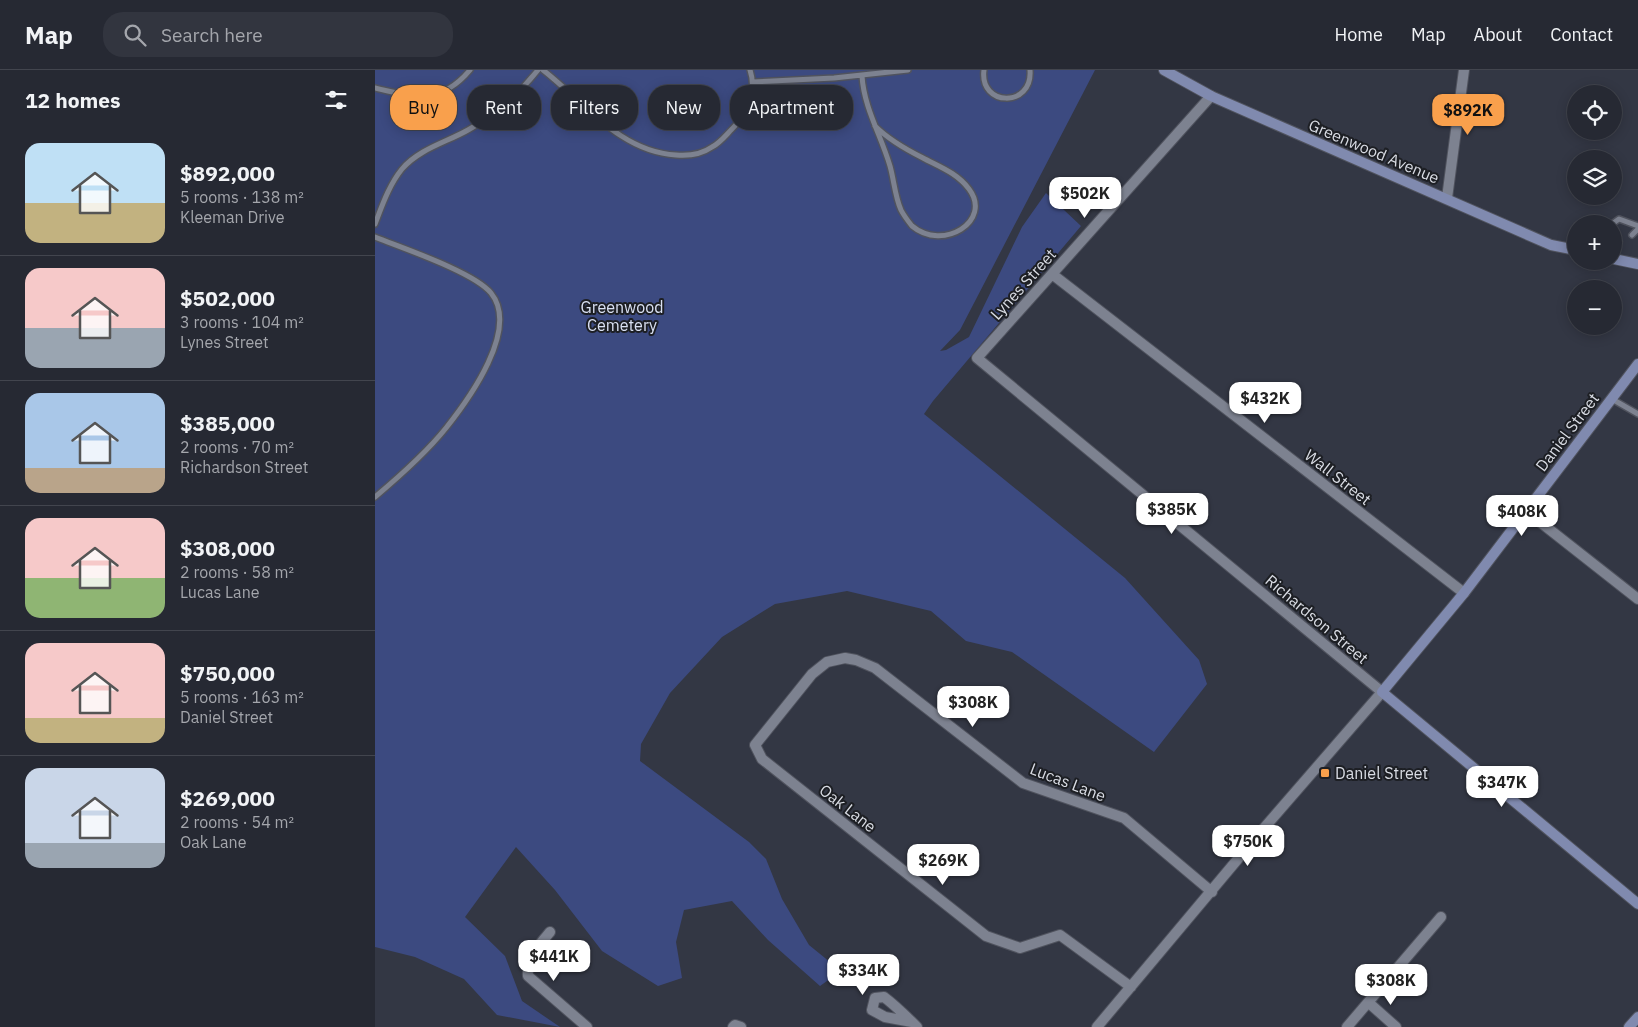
<!DOCTYPE html>
<meta charset="utf-8">
<style>
:root{--surface:#262933;--page:#32353f;--text:#f1f3f6;--muted:#a4a6ac;--line:#42454e;--accent:#f9a04c}
body{margin:0;font-family:"IBM Plex Sans",sans-serif;background:var(--page);color:var(--text);height:100vh;display:flex;flex-direction:column;font-size:19px;white-space:nowrap}
*{box-sizing:border-box;margin:0}
p{font-size:16px;color:var(--muted)}
.icon{flex:none;width:28px;height:28px;fill:none;stroke:currentColor;stroke-width:2;stroke-linecap:round;stroke-linejoin:round}
.map{position:relative;flex:1;overflow:hidden}
.sheet{display:flex;flex-direction:column;background:var(--surface);width:375px}
.sheet>*{flex:none}
.guide{position:absolute;left:15px;top:15px;width:475px;height:45px;display:flex;gap:10px}
.tools{position:absolute;left:1192px;top:15px;display:grid;gap:10px}
.tools a{display:grid;place-items:center;width:55px;height:55px;border-radius:50%;background:var(--surface);box-shadow:0 2px 12px #0003,0 0 0 1px var(--line);font-size:25px}
.price{position:absolute;translate:-50% -42px;padding:0 11px;border-radius:10px;background:#fff;color:#222;font-size:16px;line-height:32px;filter:drop-shadow(0 1px 2px #0008)}
.price::after{content:'';position:absolute;left:50%;top:30px;width:15px;height:11px;margin-left:-8px;background:inherit;clip-path:polygon(0 0,100% 0,50% 100%)}
.price.selected{background:var(--accent);color:#111}
ul{padding:0;list-style:none}
li{display:flex;align-items:center;gap:15px;height:125px;padding:0 25px}
li+li{border-top:1px solid var(--line)}
li span{display:grid;place-items:center;flex:none;width:140px;height:100px;border-radius:15px;color:#555}
li>.icon{margin-inline-start:auto}
span .icon{width:60px;height:60px;fill:#fffc;stroke-width:1}
li b{font-size:21px}
h2{display:flex;justify-content:space-between;align-items:center;height:60px;padding:0 25px;font-size:21px}
.chip{padding:0 18px;border-radius:20px;background:var(--surface);box-shadow:0 2px 12px #0003,0 0 0 1px var(--line);font-size:18px;line-height:45px}
.chip.selected{background:var(--accent);color:#111}
header{display:flex;align-items:center;gap:30px;box-sizing:border-box;height:70px;padding:0 25px;background:var(--surface);border-bottom:1px solid var(--line)}
header strong{font-size:24px}
nav{display:flex;gap:28px;margin-inline-start:auto;font-size:18px}
.search{width:350px;height:45px;background:var(--page);display:flex;align-items:center;gap:12px;box-sizing:border-box;padding:0 18px;border-radius:20px;color:var(--muted);font-size:19px}
main{display:flex;flex:1;min-height:0}
.map>svg:first-child{display:block}
.green{fill:#3c4a80}
.lines{fill:none;stroke-linecap:round;stroke-linejoin:round}
.lane-casing{stroke:#50535e;stroke-width:8}
.street-casing{stroke:#50535e;stroke-width:12}
.secondary-casing{stroke:#50535e;stroke-width:12}
.lane{stroke:#7d8290;stroke-width:5}
.street{stroke:#7d8290;stroke-width:10}
.secondary{stroke:#808aaf;stroke-width:10}
.poi-dot{fill:#f9a04c;stroke:#1d1f24;stroke-width:2}
.labels{text-anchor:middle;stroke-width:4;stroke-linejoin:round;paint-order:stroke}
.street-label{font-size:16px;fill:#d9dce4;stroke:#1d1f24}
.park-label{font-size:16px;fill:#dae1f3;stroke:#1d1f24}
.poi-label{font-size:16px;fill:#d9dce4;stroke:#1d1f24;text-anchor:start}
</style>
<header>
<strong>Map</strong>
<div class="search"><svg class="icon" aria-label="search" viewBox="0 0 24 24"><circle cx="10" cy="10" r="6"/><path d="M15 15l6 6"/></svg>Search here</div>
<nav><a>Home</a><a>Map</a><a>About</a><a>Contact</a></nav>
</header>
<main>
<section class="sheet">
<h2>12 homes<svg class="icon" aria-label="filters" viewBox="0 0 24 24"><path d="M4 7h16M4 17h16"/><circle cx="9" cy="7" r="2"/><circle cx="15" cy="17" r="2"/></svg></h2>
<ul>
<li><span style="background:linear-gradient(#bfe0f5 60%,#c2b280 0)"><svg class="icon" aria-label="home" viewBox="0 0 24 24"><path d="M3 11l9-7 9 7M6 9v11h12V9"/></svg></span><div><b>$892,000</b><p>5 rooms · 138 m²</p><p>Kleeman Drive</p></div></li>
<li><span style="background:linear-gradient(#f6c9c9 60%,#9aa5b1 0)"><svg class="icon" aria-label="home" viewBox="0 0 24 24"><path d="M3 11l9-7 9 7M6 9v11h12V9"/></svg></span><div><b>$502,000</b><p>3 rooms · 104 m²</p><p>Lynes Street</p></div></li>
<li><span style="background:linear-gradient(#a9c7e8 75%,#b9a48a 0)"><svg class="icon" aria-label="home" viewBox="0 0 24 24"><path d="M3 11l9-7 9 7M6 9v11h12V9"/></svg></span><div><b>$385,000</b><p>2 rooms · 70 m²</p><p>Richardson Street</p></div></li>
<li><span style="background:linear-gradient(#f6c9c9 60%,#8fb573 0)"><svg class="icon" aria-label="home" viewBox="0 0 24 24"><path d="M3 11l9-7 9 7M6 9v11h12V9"/></svg></span><div><b>$308,000</b><p>2 rooms · 58 m²</p><p>Lucas Lane</p></div></li>
<li><span style="background:linear-gradient(#f6c9c9 75%,#c2b280 0)"><svg class="icon" aria-label="home" viewBox="0 0 24 24"><path d="M3 11l9-7 9 7M6 9v11h12V9"/></svg></span><div><b>$750,000</b><p>5 rooms · 163 m²</p><p>Daniel Street</p></div></li>
<li><span style="background:linear-gradient(#c9d6e8 75%,#9aa5b1 0)"><svg class="icon" aria-label="home" viewBox="0 0 24 24"><path d="M3 11l9-7 9 7M6 9v11h12V9"/></svg></span><div><b>$269,000</b><p>2 rooms · 54 m²</p><p>Oak Lane</p></div></li>
</ul>
</section>
<div class="map">
<svg width="1263" height="957" viewBox="0 0 1263 957">
<rect width="100%" height="100%" fill="#333744"/>
<!-- green -->
<path class="green" d="M 0,0 L 720,0 L 585,260 L 565,281 L 571,280 L 594,267 L 647,157 L 671,123 L 706,156 L 558,331 L 549,344 L 750,508 L 824,590 L 832,614 L 779,682 L 637,582 L 591,571 L 556,541 L 472,521 L 400,534 L 347,567 L 295,623 L 266,674 L 265,691 L 374,772 L 391,789 L 407,829 L 434,875 L 466,901 L 445,916 L 393,870 L 357,831 L 309,840 L 301,872 L 307,908 L 283,916 L 227,881 L 180,820 L 141,777 L 90,847 L 130,886 L 147,931 L 185,957 L 122,945 L 89,909 L 40,887 L 0,877 Z"/>
<g class="lines">
<defs>
<path id="lane" d="M 168,0 C 209,32 245,82 301,85 C 313,86 327,84 337,77 C 345,73 351,65 357,59 C 373,44 382,21 375,0
M 609,0 C 604,37 658,38 655,0
M 487,6 C 489,38 506,65 515,96 C 519,110 520,127 526,140 C 529,146 533,151 537,156 C 568,182 618,151 594,119 C 582,103 565,97 548,88 C 530,79 514,70 500,56
M 378,12 L 459,8 L 533,0
M 0,18 C 39,27 66,35 95,0
M 0,154 C 7,136 14,115 27,99 C 44,79 72,72 93,60 C 122,44 143,25 163,0
M 1237,154 L 1244,149 L 1263,156
M 1257,165 L 1263,159
M 0,167 C 27,178 99,202 116,223 C 145,259 94,329 71,358 C 51,383 25,406 0,427
M 1239,169 L 1244,172
M 1195,178 L 1201,165
M 1237,329 L 1263,344"/>
<path id="street" d="M 1072,128 L 1089,0
M 677,204 L 1089,523
M 1151,441 L 1263,529
M 175,862 C 164,875 151,889 153,906 L 212,957
M 756,917 L 685,865 L 645,878 L 611,866 L 387,689 L 380,675 L 437,604 L 452,592 L 470,588 L 481,590 L 500,598 L 648,713 L 749,748 L 837,822
M 994,933 L 1021,957
M 537,952 L 510,947 L 497,940 L 500,928 L 509,927 C 521,936 531,946 542,957
M 358,957 L 360,955 L 366,957
M 722,957 L 883,765 L 1007,622 L 602,288 L 836,26
M 972,957 L 1066,847"/>
<path id="secondary" d="M 789,0 L 836,26 L 1176,175 L 1201,180
M 1239,189 L 1263,194
M 1263,294 L 1089,523 L 1007,622 L 1263,834
M 1254,957 L 1263,947"/>
</defs>
<!-- lane casing -->
<use href="#lane" class="lane-casing"/>
<!-- street casing -->
<use href="#street" class="street-casing"/>
<!-- secondary casing -->
<use href="#secondary" class="secondary-casing"/>
<!-- lane -->
<use href="#lane" class="lane"/>
<!-- street -->
<use href="#street" class="street"/>
<!-- secondary -->
<use href="#secondary" class="secondary"/>
</g>
<!-- markers -->
<rect class="poi-dot" x="945" y="698" width="10" height="10" rx="2.5"/>
<g class="labels">
<!-- street labels -->
<g class="street-label">
<text transform="translate(999 81) rotate(23)" y="6">Greenwood Avenue</text>
<text transform="translate(648 214) rotate(-48)" y="6">Lynes Street</text>
<text transform="translate(1192 362) rotate(-53)" y="6">Daniel Street</text>
<text transform="translate(963 407) rotate(38)" y="6">Wall Street</text>
<text transform="translate(942 549) rotate(40)" y="6">Richardson Street</text>
<text transform="translate(693 712) rotate(21)" y="6">Lucas Lane</text>
<text transform="translate(473 738) rotate(38)" y="6">Oak Lane</text>
</g>
<!-- park labels -->
<g class="park-label">
<text x="247" y="243">Greenwood<tspan x="247" dy="18">Cemetery</tspan></text>
</g>
<!-- poi labels -->
<g class="poi-label">
<text x="960" y="709">Daniel Street</text>
</g>
</g>
</svg>
<div class="tools">
<a><svg class="icon" aria-label="locate" viewBox="0 0 24 24"><circle cx="12" cy="12" r="6"/><path d="M12 2v4M12 18v4M2 12h4M18 12h4"/></svg></a>
<a><svg class="icon" aria-label="layers" viewBox="0 0 24 24"><path d="M12 4l9 5-9 5-9-5zM3 14l9 5 9-5"/></svg></a>
<a>+</a>
<a>−</a>
</div>
<b class="price selected" style="left:1093px;top:66px">$892K</b>
<b class="price" style="left:710px;top:149px">$502K</b>
<b class="price" style="left:890px;top:354px">$432K</b>
<b class="price" style="left:797px;top:465px">$385K</b>
<b class="price" style="left:1147px;top:467px">$408K</b>
<b class="price" style="left:598px;top:658px">$308K</b>
<b class="price" style="left:1127px;top:738px">$347K</b>
<b class="price" style="left:873px;top:797px">$750K</b>
<b class="price" style="left:568px;top:816px">$269K</b>
<b class="price" style="left:179px;top:912px">$441K</b>
<b class="price" style="left:488px;top:926px">$334K</b>
<b class="price" style="left:1016px;top:936px">$308K</b>
<div class="guide">
<a class="chip selected">Buy</a>
<a class="chip">Rent</a>
<a class="chip">Filters</a>
<a class="chip">New</a>
<a class="chip">Apartment</a>
</div>
</div>
</main>
